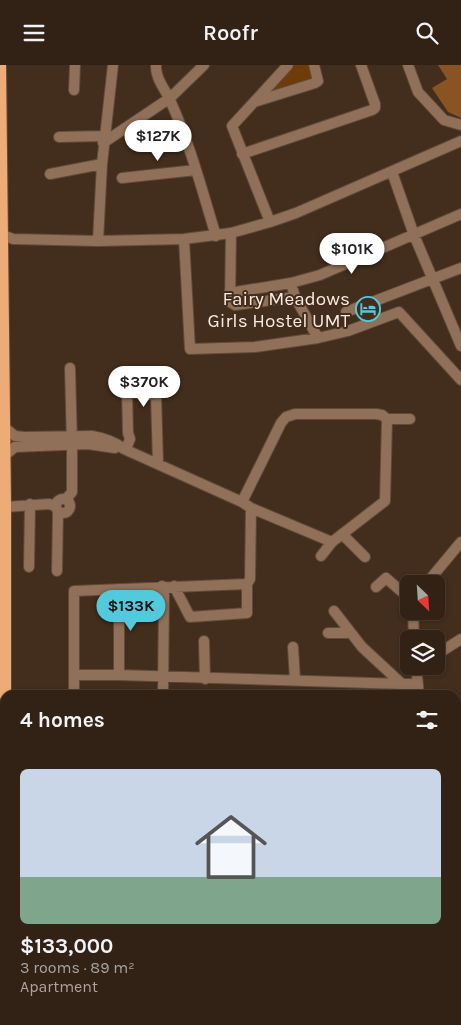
<!DOCTYPE html>
<meta charset="utf-8">
<style>
:root{--surface:#322215;--page:#3d2f22;--text:#f1f3f6;--muted:#a8a4a0;--line:#4d3f34;--accent:#53cadc}
body{margin:0;font-family:Karla,sans-serif;background:var(--page);color:var(--text);height:100vh;display:flex;flex-direction:column;font-size:19px;white-space:nowrap}
*{box-sizing:border-box;margin:0}
p{font-size:16px;color:var(--muted)}
.icon{flex:none;width:28px;height:28px;fill:none;stroke:currentColor;stroke-width:2;stroke-linecap:round;stroke-linejoin:round}
.map{position:relative;flex:1;overflow:hidden}
.details{position:absolute;left:0px;top:625px;width:461px;height:335px;display:flex;flex-direction:column;background:var(--surface);border-radius:15px 15px 0 0;box-shadow:0 1px 4px #0004,0 0 0 1px var(--line)}
.details>*{flex:none}
.needle{width:32px;rotate:155deg}
.buttons{position:absolute;left:400px;top:510px;display:grid;gap:10px}
.buttons a{display:grid;place-items:center;width:45px;height:45px;border-radius:8px;background:var(--surface);box-shadow:0 1px 4px #0004,0 0 0 1px var(--line);font-size:25px}
.price{position:absolute;translate:-50% -42px;padding:0 11px;border-radius:18px;background:#fff;color:#222;font-size:16px;line-height:32px;filter:drop-shadow(0 1px 2px #0008)}
.price::after{content:'';position:absolute;left:50%;top:30px;width:15px;height:11px;margin-left:-8px;background:inherit;clip-path:polygon(0 0,100% 0,50% 100%)}
.price.on{background:var(--accent);color:#111}
ul{padding:0;list-style:none}
li{display:grid;align-content:center;gap:10px;height:265px;padding:0 20px}
li+li{border-top:1px solid var(--line)}
li span{display:grid;place-items:center;height:155px;border-radius:8px;color:#555}
li>.icon{margin-inline-start:auto}
span .icon{width:90px;height:90px;fill:#fffc;stroke-width:1}
li b{font-size:21px}
h2{display:flex;justify-content:space-between;align-items:center;height:60px;padding:0 20px;font-size:21px}
header{display:flex;justify-content:space-between;align-items:center;height:65px;padding:0 20px;background:var(--surface);font-size:22px;font-weight:600}
.map>svg:first-child{display:block}
.park{fill:#6e3b09}
.building{fill:#8a5324}
.lines{fill:none;stroke-linecap:round;stroke-linejoin:round}
.minor-casing{stroke:#604b3b;stroke-width:12}
.major-casing{stroke:#604b3b;stroke-width:14}
.minor{stroke:#907058;stroke-width:10}
.major{stroke:#edab78;stroke-width:12}
.labels{text-anchor:middle;stroke-width:4;stroke-linejoin:round;paint-order:stroke}
.poi-label{font-size:19px;fill:#f9eae0;stroke:#432d1c;text-anchor:end}
</style>
<header><svg class="icon" aria-label="menu" viewBox="0 0 24 24"><path d="M4 6h16M4 12h16M4 18h16"/></svg>Roofr<svg class="icon" aria-label="search" viewBox="0 0 24 24"><circle cx="10" cy="10" r="6"/><path d="M15 15l6 6"/></svg></header>
<div class="map">
<svg width="461" height="960" viewBox="0 0 461 960">
<rect width="100%" height="100%" fill="#432d1c"/>
<!-- park -->
<path class="park" d="M 294,0 L 308,0 L 313,15 L 267,30 Z"/>
<!-- building -->
<path class="building" d="M 438,0 L 461,0 L 461,53 L 448,47 L 432,23 L 447,14 Z"/>
<g class="lines">
<defs>
<path id="minor" d="M 156,0 C 155,13 165,24 170,35 C 190,79 202,125 216,171
M 408,0 L 418,27 L 444,55 L 461,60
M 74,25 L 75,0
M 254,37 L 315,18 L 318,16 L 314,0
M 59,72 L 104,71
M 103,78 L 170,33 L 204,0
M 242,89 L 372,45 L 375,43 L 375,39 L 361,0
M 392,107 L 414,170 L 461,281
M 50,109 L 102,99
M 122,113 L 196,105
M 270,157 L 232,61 L 288,0
M 231,168 L 230,237 L 235,240 L 295,232
M 0,169 L 13,174 L 98,176 L 184,174 L 231,168 L 270,157 L 296,148 L 461,76
M 184,174 L 190,284 L 255,282 L 318,273
M 98,176 L 102,99 L 113,0
M 291,218 L 295,232 L 318,273 L 348,266 L 399,247 L 461,315
M 229,228 L 291,218 L 320,210 L 461,149
M 366,239 L 346,247 L 461,203
M 4,362 L 15,371 L 24,372 L 92,371 C 104,373 114,376 124,384 L 242,437 L 251,443 L 332,477 L 321,491
M 126,384 L 130,374 L 128,368 L 127,327 L 156,330 L 158,398
M 5,390 L 15,382 L 88,379 L 115,383
M56 441a7 7 0 1 1 14 0a7 7 0 1 1-14 0Z
M 66,434 L 72,427 L 72,379 L 70,303
M 242,437 L 281,358 L 286,352 L 295,349 L 376,349 L 382,350 L 387,354 L 410,354
M 5,442 L 49,439 L 55,441
M 342,469 L 365,492
M 332,477 L 385,436 L 387,354
M 29,502 L 30,439
M 57,506 L 58,446
M 426,519 L 461,477
M 162,521 L 164,530 L 163,630
M 174,521 L 190,552 L 247,548 L 247,519 L 250,514 L 251,443
M 376,522 L 386,513 L 409,533
M 119,524 L 119,610
M 334,546 L 362,582 L 402,619 L 417,619
M 413,546 L 414,574
M 328,568 L 351,568
M 204,576 L 205,614
M 293,582 L 295,615
M 436,590 L 461,574
M 416,601 L 419,630
M 74,610 L 119,610 L 402,619
M 74,630 L 74,526 L 247,519
M 456,665 L 461,658
M 456,672 L 461,671
M 456,704 L 461,704
M 456,731 L 461,731
M 456,809 L 461,809
M 456,876 L 461,873
M 456,884 L 461,892
M 456,928 L 461,926
M 70,955 L 70,960
M 248,955 L 250,960
M 447,955 L 450,960
M 277,960 L 285,955
M 403,960 L 411,955"/>
<path id="major" d="M 0,0 L 5,442 L 5,630
M 456,680 L 461,679
M 456,697 L 461,696
M 0,705 L 5,705
M 0,718 L 5,718
M 10,955 L 10,960
M 339,955 L 342,960
M 356,955 L 359,960"/>
</defs>
<!-- minor casing -->
<use href="#minor" class="minor-casing"/>
<!-- major casing -->
<use href="#major" class="major-casing"/>
<!-- minor -->
<use href="#minor" class="minor"/>
<!-- major -->
<use href="#major" class="major"/>
</g>
<!-- icons -->
<defs>
<symbol id="hotel-ring" viewBox="-11 -11 22 22"><circle r="9.5" fill="#432d1c" stroke="#53cadc" stroke-width="1.5"/><path d="M-6-4.5h1.5V1H6V5H4.5V3h-9V5H-6ZM-4 0a1.8 1.8 0 1 1 3.6 0ZM.5 0V-2.5h3Q6-2.5 6 0Z" fill="#53cadc"/></symbol>
</defs>
<g fill-rule="evenodd">
<use href="#hotel-ring" x="354" y="230" width="28" height="28"/>
</g>
<g class="labels">
<!-- poi labels -->
<g class="poi-label">
<text x="350" y="240">Fairy Meadows<tspan x="350" dy="22">Girls Hostel UMT</tspan></text>
</g>
</g>
</svg>
<div class="buttons">
<a><svg class="needle" viewBox="-14 -14 28 28"><path d="M0-13l5 13h-10z" fill="#e53935"/><path d="M0 13l5-13h-10z" fill="#a8a4a0"/></svg></a>
<a><svg class="icon" aria-label="layers" viewBox="0 0 24 24"><path d="M12 4l9 5-9 5-9-5zM3 14l9 5 9-5"/></svg></a>
</div>
<b class="price" style="left:158px;top:97px">$127K</b>
<b class="price" style="left:352px;top:210px">$101K</b>
<b class="price" style="left:144px;top:343px">$370K</b>
<b class="price on" style="left:131px;top:567px">$133K</b>
<section class="details">
<h2>4 homes<svg class="icon" aria-label="filters" viewBox="0 0 24 24"><path d="M4 7h16M4 17h16"/><circle cx="9" cy="7" r="2"/><circle cx="15" cy="17" r="2"/></svg></h2>
<ul>
<li><span style="background:linear-gradient(#c9d6e8 70%,#7fa58c 0)"><svg class="icon" aria-label="home" viewBox="0 0 24 24"><path d="M3 11l9-7 9 7M6 9v11h12V9"/></svg></span><div><b>$133,000</b><p>3 rooms · 89 m²</p><p>Apartment</p></div></li>
</ul>
</section>
</div>
